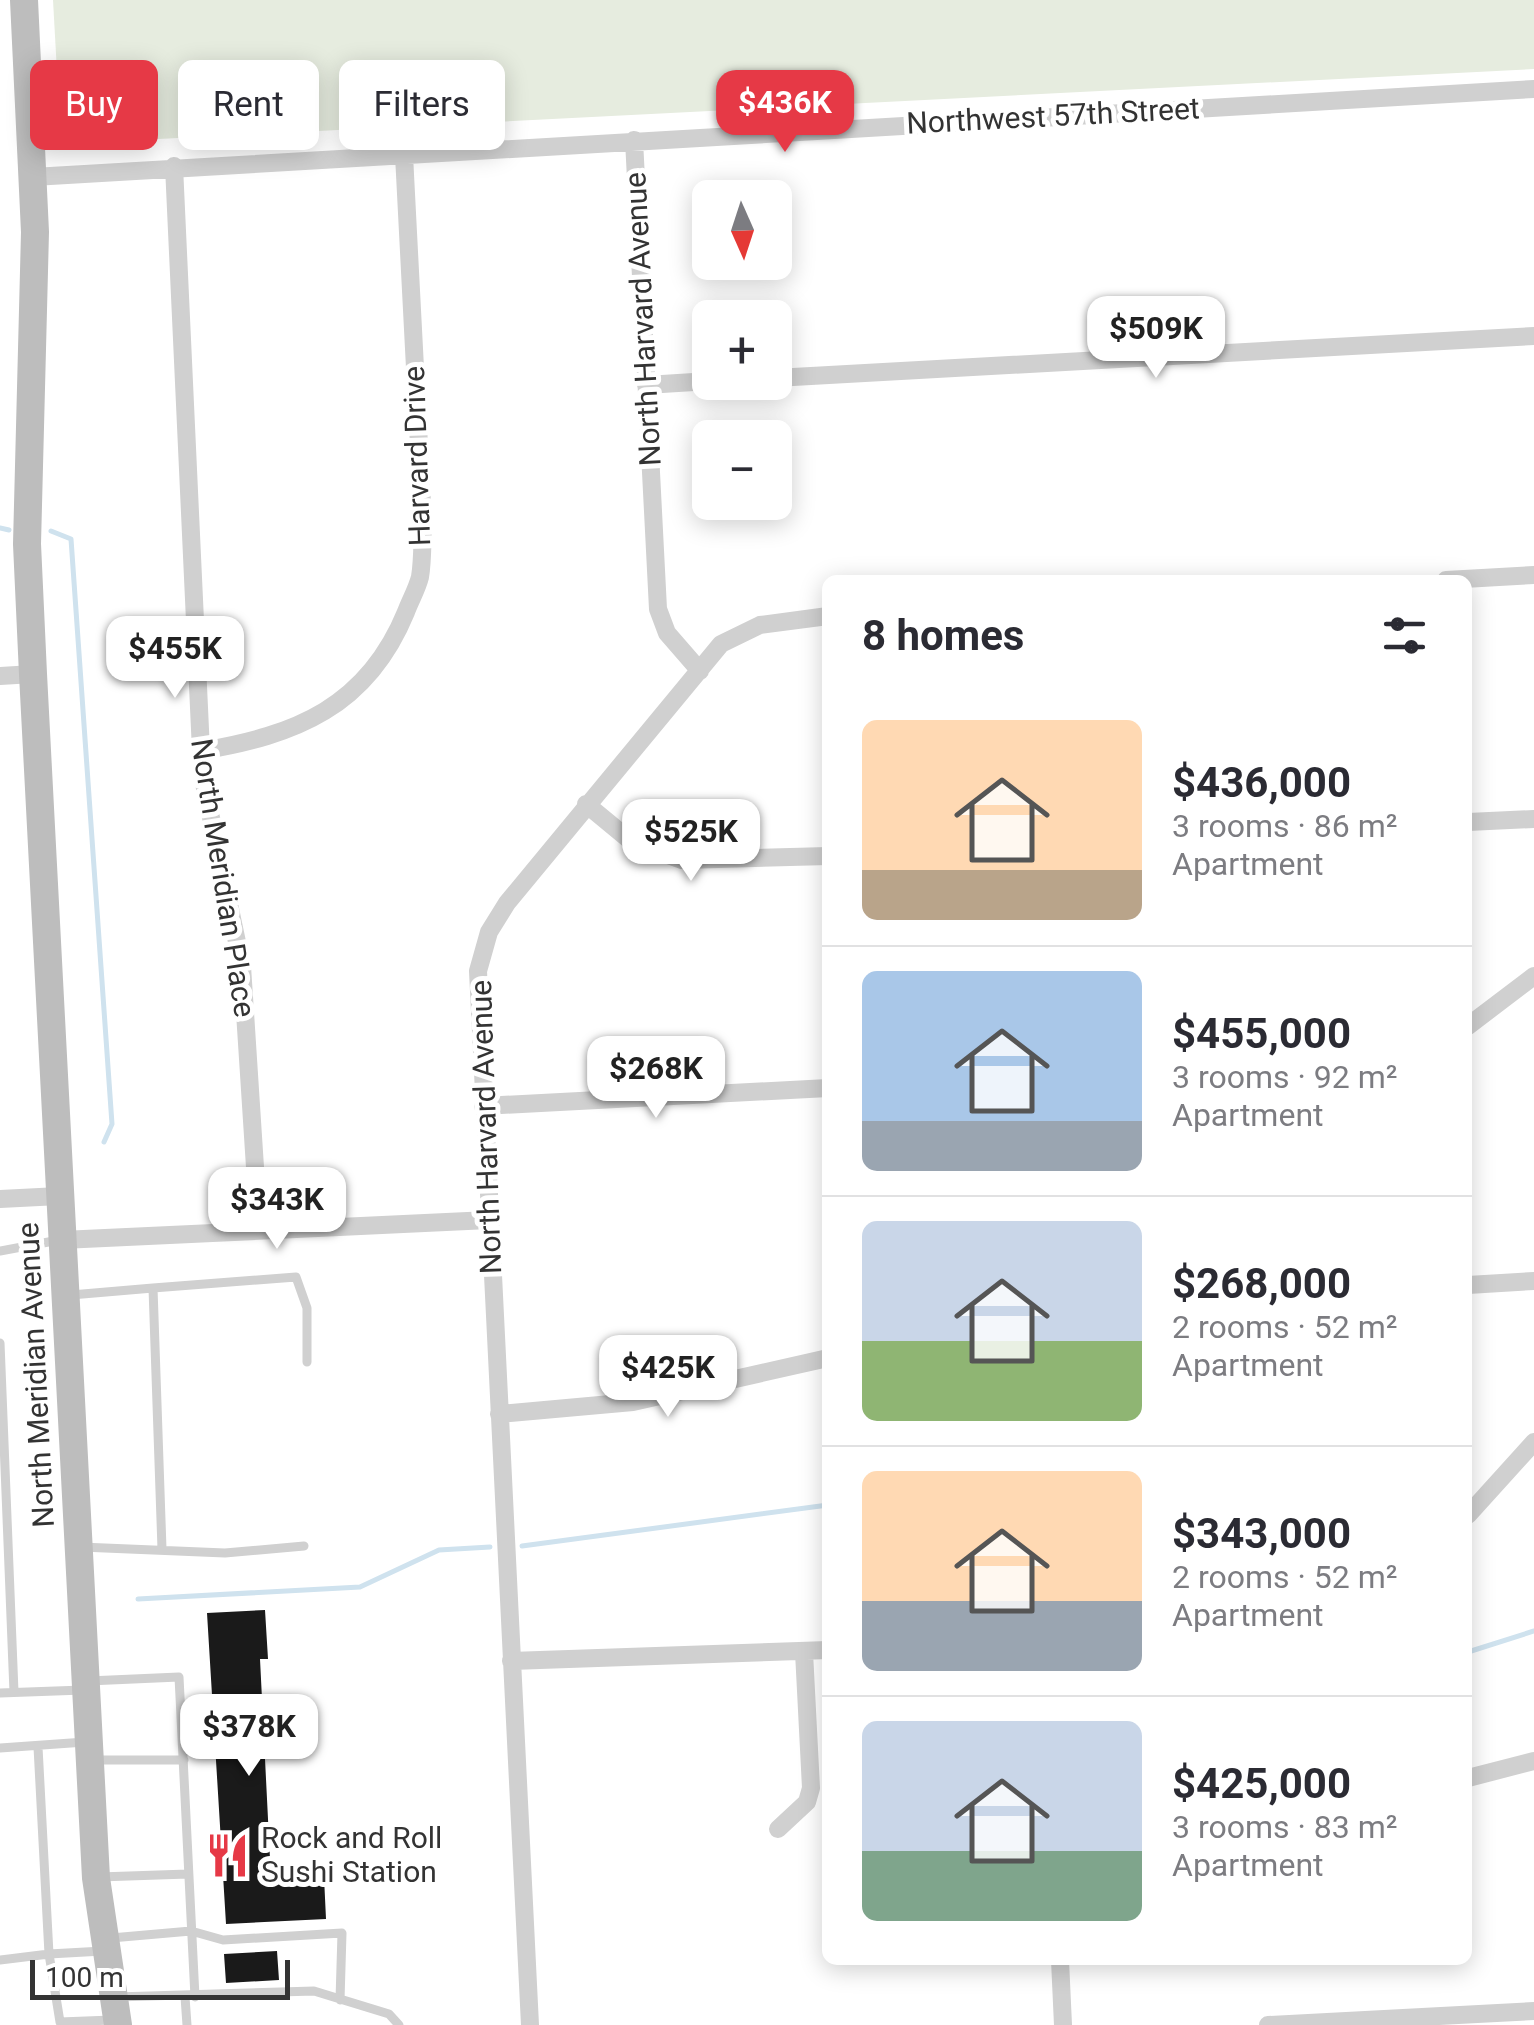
<!DOCTYPE html>
<meta charset="utf-8">
<style>
:root{--surface:#fff;--page:#f7f7f7;--text:#2b2b33;--muted:#7c7c81;--line:#e1e1e2;--accent:#e63946}
body{margin:0;font-family:Roboto,sans-serif;background:var(--page);color:var(--text);height:100vh;display:flex;flex-direction:column;font-size:38px;white-space:nowrap}
*{box-sizing:border-box;margin:0}
p{font-size:32px;color:var(--muted)}
.icon{flex:none;width:55px;height:55px;fill:none;stroke:currentColor;stroke-width:2;stroke-linecap:round;stroke-linejoin:round}
.map{position:relative;flex:1;overflow:hidden}
.drawer{position:absolute;left:822px;top:575px;width:650px;height:1390px;display:flex;flex-direction:column;background:var(--surface);border-radius:15px;box-shadow:0 5px 25px #0003}
.drawer>*{flex:none}
.top-card{position:absolute;left:30px;top:60px;width:642px;height:90px;display:flex;gap:20px}
.needle{width:65px;rotate:177deg}
.buttons{position:absolute;left:692px;top:180px;display:grid;gap:20px}
.buttons a{display:grid;place-items:center;width:100px;height:100px;border-radius:15px;background:var(--surface);box-shadow:0 5px 25px #0003;font-size:50px}
.scale{position:absolute;left:30px;bottom:25px;width:260px;box-sizing:border-box;padding-left:10px;border:5px solid #333;border-top:0;font-size:28px;line-height:35px;white-space:nowrap;color:#333;-webkit-text-stroke:8px #fff;paint-order:stroke}
.price{position:absolute;translate:-50% -85px;padding:0 22px;border-radius:20px;background:#fff;color:#222;font-size:32px;line-height:65px;filter:drop-shadow(0 2px 5px #0008)}
.price::after{content:'';position:absolute;left:50%;top:60px;width:30px;height:22px;margin-left:-15px;background:inherit;clip-path:polygon(0 0,100% 0,50% 100%)}
.price.current{background:var(--accent);color:#fff}
ul{padding:0;list-style:none}
li{display:flex;align-items:center;gap:30px;height:250px;padding:0 40px}
li+li{border-top:2px solid var(--line)}
li span{display:grid;place-items:center;flex:none;width:280px;height:200px;border-radius:15px;color:#555}
li>.icon{margin-inline-start:auto}
span .icon{width:120px;height:120px;fill:#fffc;stroke-width:1}
li b{font-size:42px}
h2{display:flex;justify-content:space-between;align-items:center;height:120px;padding:0 40px;font-size:42px}
.tag{padding:0 35px;border-radius:15px;background:var(--surface);box-shadow:0 5px 25px #0003;font-size:35px;line-height:90px}
.tag.current{background:var(--accent);color:#fff}
.map>svg:first-child{display:block}
.green{fill:#e6ecdf}
.lines{fill:none;stroke-linecap:round;stroke-linejoin:round}
.stream{stroke:#cfe2ee;stroke-width:5}
.building{fill:#1a1a1a}
.lane{stroke:#d0d0d0;stroke-width:9}
.street{stroke:#d0d0d0;stroke-width:18}
.secondary{stroke:#bdbdbd;stroke-width:28}
.labels{text-anchor:middle;stroke-width:10;stroke-linejoin:round;paint-order:stroke}
.street-label{font-size:30px;fill:#333;stroke:#fff}
.poi-label{font-size:30px;fill:#333;stroke:#fff;text-anchor:start}
</style>
<div class="map">
<svg width="1534" height="2025" viewBox="0 0 1534 2025">
<rect width="100%" height="100%" fill="#fff"/>
<!-- green -->
<path class="green" d="M 53,0 L 1534,0 L 1534,69 L 61,144 Z"/>
<g class="lines">
<!-- stream -->
<path class="stream" d="M 0,528 L 9,530
M 51,531 L 71,539 L 112,1124 L 104,1142
M 522,1546 L 828,1505
M 138,1599 L 360,1587 L 439,1550 L 490,1547
M 1468,1652 L 1534,1631"/>
</g>
<!-- building -->
<path class="building" d="M 265,1610 L 268,1659 L 260,1659 L 271,1879 L 324,1877 L 326,1919 L 226,1924 L 207,1613 Z
M 277,1951 L 279,1980 L 226,1983 L 224,1954 Z"/>
<g class="lines">
<!-- lane -->
<path class="lane" d="M 0,1251 L 59,1240
M 71,1295 L 153,1288
M 0,1343 L 14,1692
M 81,1547 L 225,1553 L 304,1546
M 162,1549 L 153,1288 L 296,1277 L 307,1308 L 307,1362
M 88,1681 L 179,1677 L 195,1997
M 0,1693 L 83,1690
M 0,1748 L 85,1742
M 92,1760 L 184,1760
M 99,1877 L 188,1874
M 111,1938 L 191,1931 L 223,1940 L 342,1933 L 340,2000
M 103,1951 L 49,1954 L 60,2022 L 112,2020
M 0,1960 L 49,1954 L 38,1747
M 116,1997 L 314,1991 L 389,2014 L 399,2025
M 185,1997 L 187,2025"/>
<!-- street -->
<path class="street" d="M 634,140 L 658,609 L 667,633 L 700,671
M 174,166 L 201,751 L 205,789 L 242,966 L 259,1229
M 33,177 L 1534,89
M 775,378 L 1534,336
M 646,385 L 710,381
M 1446,580 L 1534,575
M 0,676 L 33,674
M 201,751 C 296,735 367,707 406,612 C 410,601 417,589 420,577 C 423,559 422,540 423,523 L 404,155
M 586,804 L 632,842 L 682,860 L 828,856
M 1468,822 L 1534,819
M 1468,1026 L 1534,976
M 483,1106 L 828,1088
M 0,1199 L 59,1196
M 62,1240 L 489,1220
M 1468,1285 L 1534,1281
M 499,1414 L 633,1402 L 828,1358
M 1468,1515 L 1534,1442
M 511,1661 L 828,1650
M 1468,1778 L 1534,1761
M 778,1829 L 807,1802 L 811,1788 L 804,1652
M 1060,1960 L 1063,2025
M 530,2025 L 478,971 L 489,932 L 507,903 L 721,644 L 760,625 L 828,616
M 1268,2025 L 1534,2011"/>
<!-- secondary -->
<path class="secondary" d="M 24,0 L 35,232 L 27,544 L 33,674 L 96,1878 L 118,2025"/>
</g>
<!-- icons -->
<defs>
<symbol id="restaurant-bare" viewBox="-9 -9 18 18"><path d="M-5-6h1v4h1v-4h1v4h1v-4h1v5L-1.5 .5V6h-2V.5L-5-1ZM5-6V6H3V1.5H1.5Q1.5-4 5-6Z" fill="#e63946" stroke="#fff" stroke-width="2.5" paint-order="stroke"/></symbol>
</defs>
<g fill-rule="evenodd">
<use href="#restaurant-bare" x="196" y="1824" width="63" height="63"/>
</g>
<g class="labels">
<!-- street labels -->
<g class="street-label">
<text transform="translate(1053 116) rotate(-3)" y="10">Northwest 57th Street</text>
<text transform="translate(643 319) rotate(-93)" y="10">North Harvard Avenue</text>
<text transform="translate(417 456) rotate(-92)" y="10">Harvard Drive</text>
<text transform="translate(223 878) rotate(81)" y="10">North Meridian Place</text>
<text transform="translate(486 1127) rotate(-92)" y="10">North Harvard Avenue</text>
<text transform="translate(36 1375) rotate(-93)" y="10">North Meridian Avenue</text>
</g>
<!-- poi labels -->
<g class="poi-label">
<text x="261" y="1848">Rock and Roll<tspan x="261" dy="34">Sushi Station</tspan></text>
</g>
</g>
</svg>
<div class="buttons">
<a><svg class="needle" viewBox="-14 -14 28 28"><path d="M0-13l5 13h-10z" fill="#e53935"/><path d="M0 13l5-13h-10z" fill="#7c7c81"/></svg></a>
<a>+</a>
<a>−</a>
</div>
<div class="scale">100 m</div>
<b class="price current" style="left:785px;top:155px">$436K</b>
<b class="price" style="left:1156px;top:381px">$509K</b>
<b class="price" style="left:175px;top:701px">$455K</b>
<b class="price" style="left:691px;top:884px">$525K</b>
<b class="price" style="left:656px;top:1121px">$268K</b>
<b class="price" style="left:277px;top:1252px">$343K</b>
<b class="price" style="left:668px;top:1420px">$425K</b>
<b class="price" style="left:249px;top:1779px">$378K</b>
<div class="top-card">
<a class="tag current">Buy</a>
<a class="tag">Rent</a>
<a class="tag">Filters</a>
</div>
<section class="drawer">
<h2>8 homes<svg class="icon" aria-label="filters" viewBox="0 0 24 24"><path d="M4 7h16M4 17h16"/><circle cx="9" cy="7" r="2"/><circle cx="15" cy="17" r="2"/></svg></h2>
<ul>
<li><span style="background:linear-gradient(#ffd9b3 75%,#b9a48a 0)"><svg class="icon" aria-label="home" viewBox="0 0 24 24"><path d="M3 11l9-7 9 7M6 9v11h12V9"/></svg></span><div><b>$436,000</b><p>3 rooms · 86 m²</p><p>Apartment</p></div></li>
<li><span style="background:linear-gradient(#a9c7e8 75%,#9aa5b1 0)"><svg class="icon" aria-label="home" viewBox="0 0 24 24"><path d="M3 11l9-7 9 7M6 9v11h12V9"/></svg></span><div><b>$455,000</b><p>3 rooms · 92 m²</p><p>Apartment</p></div></li>
<li><span style="background:linear-gradient(#c9d6e8 60%,#8fb573 0)"><svg class="icon" aria-label="home" viewBox="0 0 24 24"><path d="M3 11l9-7 9 7M6 9v11h12V9"/></svg></span><div><b>$268,000</b><p>2 rooms · 52 m²</p><p>Apartment</p></div></li>
<li><span style="background:linear-gradient(#ffd9b3 65%,#9aa5b1 0)"><svg class="icon" aria-label="home" viewBox="0 0 24 24"><path d="M3 11l9-7 9 7M6 9v11h12V9"/></svg></span><div><b>$343,000</b><p>2 rooms · 52 m²</p><p>Apartment</p></div></li>
<li><span style="background:linear-gradient(#c9d6e8 65%,#7fa58c 0)"><svg class="icon" aria-label="home" viewBox="0 0 24 24"><path d="M3 11l9-7 9 7M6 9v11h12V9"/></svg></span><div><b>$425,000</b><p>3 rooms · 83 m²</p><p>Apartment</p></div></li>
</ul>
</section>
</div>
